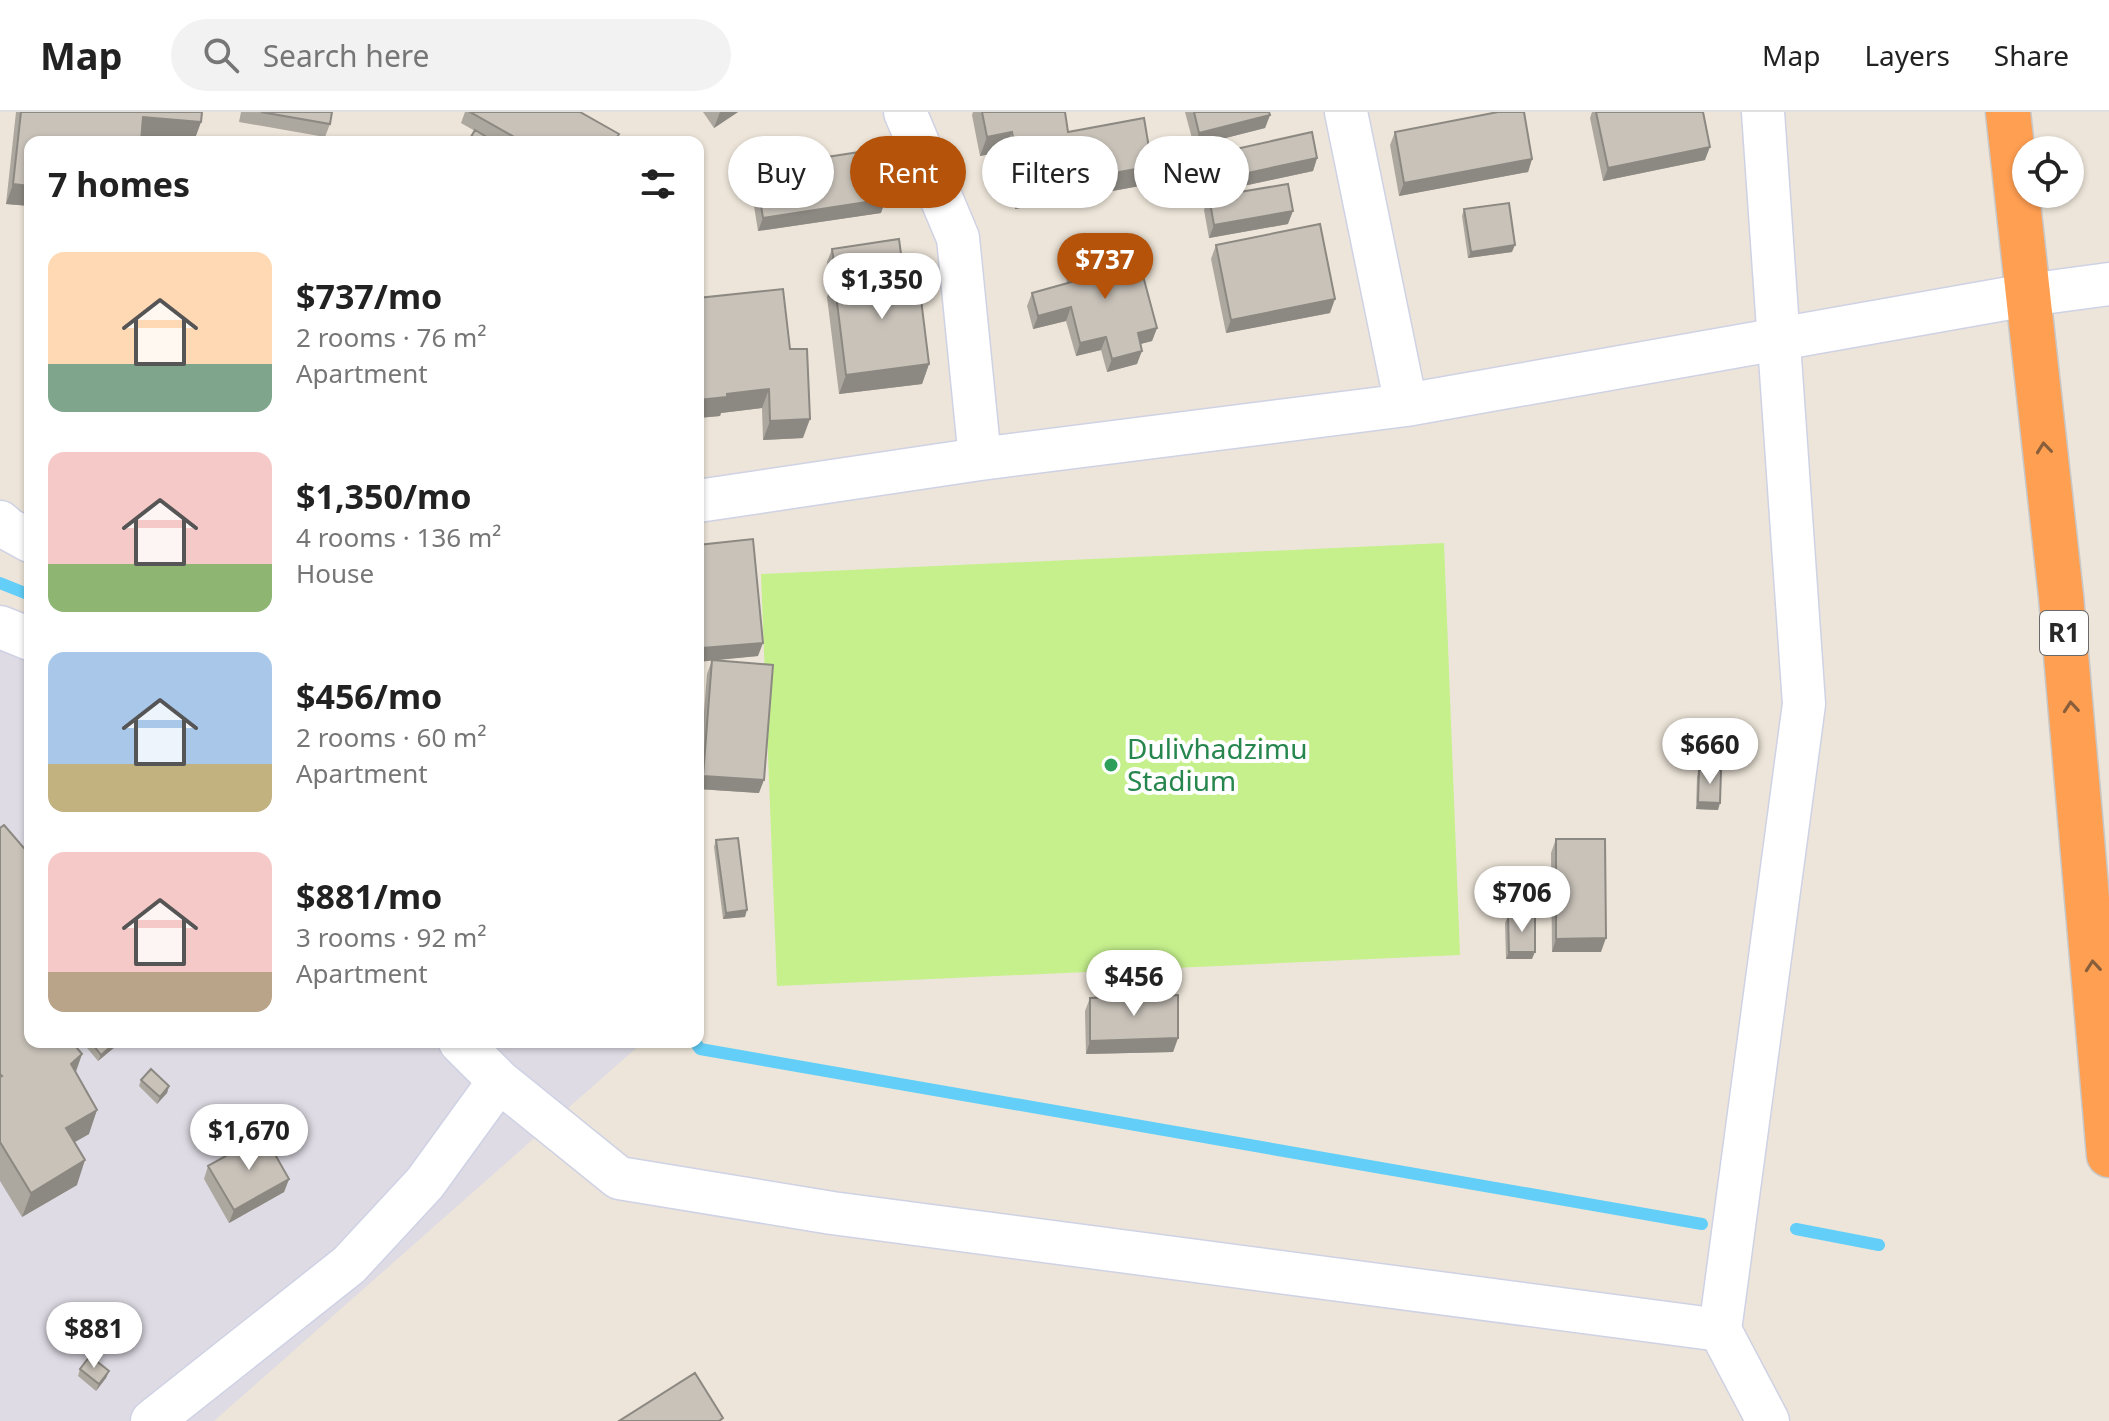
<!DOCTYPE html>
<meta charset="utf-8">
<style>
:root{--surface:#fff;--page:#f2f2f2;--text:#222;--muted:#767676;--line:#e0e0e0;--accent:#b45309}
body{margin:0;font-family:"Noto Sans",sans-serif;background:var(--page);color:var(--text);height:100vh;display:flex;flex-direction:column;font-size:30px;white-space:nowrap}
*{box-sizing:border-box;margin:0}
p{font-size:26px;color:var(--muted)}
.icon{flex:none;width:44px;height:44px;fill:none;stroke:currentColor;stroke-width:2;stroke-linecap:round;stroke-linejoin:round}
.map{position:relative;flex:1;overflow:hidden}
.drawer{position:absolute;left:24px;top:24px;width:680px;height:912px;display:flex;flex-direction:column;background:var(--surface);border-radius:16px;box-shadow:0 2px 6px #0004}
.drawer>*{flex:none}
.banner{position:absolute;left:728px;top:24px;width:760px;height:72px;display:flex;gap:16px}
.controls{position:absolute;left:2012px;top:24px;display:grid;gap:16px}
.controls a{display:grid;place-items:center;width:72px;height:72px;border-radius:50%;background:var(--surface);box-shadow:0 2px 6px #0004;font-size:40px}
.price{position:absolute;translate:-50% -68px;padding:0 18px;border-radius:28px;background:#fff;color:#222;font-size:26px;line-height:52px;filter:drop-shadow(0 2px 4px #0008)}
.price::after{content:'';position:absolute;left:50%;top:48px;width:24px;height:18px;margin-left:-12px;background:inherit;clip-path:polygon(0 0,100% 0,50% 100%)}
.price.on{background:var(--accent);color:#fff}
ul{padding:0;list-style:none}
li{display:flex;align-items:center;gap:24px;height:200px;padding:0 24px}
li span{display:grid;place-items:center;flex:none;width:224px;height:160px;border-radius:16px;color:#555}
li>.icon{margin-inline-start:auto}
span .icon{width:96px;height:96px;fill:#fffc;stroke-width:1}
li b{font-size:34px}
h2{display:flex;justify-content:space-between;align-items:center;height:96px;padding:0 24px;font-size:34px}
.pill{padding:0 28px;border-radius:36px;background:var(--surface);box-shadow:0 2px 6px #0004;font-size:28px;line-height:72px}
.pill.on{background:var(--accent);color:#fff}
header{display:flex;align-items:center;gap:48px;box-sizing:border-box;height:112px;padding:0 40px;background:var(--surface);border-bottom:2px solid var(--line)}
header strong{font-size:38px}
nav{display:flex;gap:44px;margin-inline-start:auto;font-size:28px}
.search{width:560px;height:72px;background:var(--page);display:flex;align-items:center;gap:20px;box-sizing:border-box;padding:0 28px;border-radius:44px;color:var(--muted);font-size:30px}
.map>svg:first-child{display:block}
.industrial{fill:#dedbe4}
.pitch{fill:#c5f08c}
.lines{fill:none;stroke-linecap:round;stroke-linejoin:round}
.stream{stroke:#63cff8;stroke-width:12}
.minor-casing{stroke:#cfd2e4;stroke-width:45}
.highway-casing{stroke:#c7c7c7;stroke-width:47}
.minor{stroke:#fff;stroke-width:42}
.highway{stroke:#ff9f52;stroke-width:44}
.wall{fill:#aca79f}
.shaded-wall{fill:#8c8882}
.building{fill:#c8c2b9;stroke:#8c8882;stroke-width:2}
.oneway{stroke:#895e3b}
.leisure-dot{fill:#2e9e5b;stroke:#fff;stroke-width:3}
.labels{text-anchor:middle;stroke-width:8;stroke-linejoin:round;paint-order:stroke}
.shield{fill:#fff;stroke:#696969;stroke-width:2}
.shield-label{font-size:26px;font-weight:bold;fill:#292929}
.leisure-label{font-size:28px;fill:#27864d;stroke:#fff;text-anchor:start}
</style>
<header>
<strong>Map</strong>
<div class="search"><svg class="icon" aria-label="search" viewBox="0 0 24 24"><circle cx="10" cy="10" r="6"/><path d="M15 15l6 6"/></svg>Search here</div>
<nav><a>Map</a><a>Layers</a><a>Share</a></nav>
</header>
<div class="map">
<svg width="2109" height="1309" viewBox="0 0 2109 1309">
<rect width="100%" height="100%" fill="#ede5d9"/>
<!-- industrial -->
<path class="industrial" d="M 0,495 L 12,501 L 30,500 L 30,930 L 643,930 L 214,1309 L 0,1309 Z"/>
<!-- pitch -->
<path class="pitch" d="M 1444,431 L 1460,843 L 777,874 L 761,462 Z"/>
<g class="lines">
<!-- stream -->
<path class="stream" d="M 0,471 L 30,483
M 695,930 L 700,937 L 1702,1112
M 1796,1117 L 1879,1133"/>
<defs>
<path id="minor" d="M 905,0 L 958,126 L 980,347
M 1346,0 L 1406,293
M 698,389 L 980,347 L 1406,293 L 2027,183 L 2109,172
M 0,410 L 8,417 L 30,429
M 0,515 L 30,527
M 460,930 L 499,969 L 619,1066 L 832,1101 L 1720,1218 L 1768,1309
M 1720,1218 L 1804,592 L 1763,0
M 152,1309 L 349,1153 L 425,1071 L 499,969"/>
<path id="highway" d="M 2008,0 L 2061,484 L 2109,1043"/>
</defs>
<!-- minor casing -->
<use href="#minor" class="minor-casing"/>
<!-- highway casing -->
<use href="#highway" class="highway-casing"/>
<!-- minor -->
<use href="#minor" class="minor"/>
<!-- highway -->
<use href="#highway" class="highway"/>
</g>
<!-- wall -->
<path class="wall" d="M 16,0 L 202,0 L 201,10 L 194,29 L 142,24 L 30,30 L 30,94 L 6,92 Z
M 241,0 L 332,0 L 330,12 L 325,25 L 239,10 Z
M 465,0 L 580,0 L 619,22 L 616,30 L 468,30 L 475,19 L 461,11 Z
M 703,0 L 738,0 L 714,16 Z
M 973,0 L 1065,0 L 1068,20 L 1152,54 L 1145,73 L 1015,97 L 1005,39 L 980,44 L 972,3 Z
M 1185,0 L 1269,0 L 1270,3 L 1265,16 L 1194,34 Z
M 1592,0 L 1703,0 L 1705,48 L 1603,69 L 1590,6 Z
M 1395,20 L 1532,47 L 1528,60 L 1399,84 L 1390,33 Z
M 1317,46 L 1313,59 L 1183,87 L 1177,62 L 1182,49 Z
M 755,56 L 881,101 L 758,119 L 750,69 Z
M 1209,85 L 1288,112 L 1209,126 L 1204,98 Z
M 1464,97 L 1512,140 L 1468,146 L 1462,104 Z
M 1216,133 L 1330,201 L 1226,221 L 1211,147 Z
M 832,137 L 903,157 L 929,252 L 922,272 L 839,282 L 827,185 L 831,174 L 827,150 Z
M 1070,151 L 1157,216 L 1152,229 L 1140,232 L 1137,252 L 1107,260 L 1101,238 L 1076,244 L 1066,209 L 1033,217 L 1027,194 L 1032,181 L 1067,171 L 1066,164 Z
M 698,186 L 790,237 L 803,326 L 763,328 L 762,296 L 721,301 L 720,304 L 698,306 Z
M 698,433 L 758,544 L 712,548 L 759,681 L 698,677 L 707,562 L 712,548 L 698,550 Z
M 1699,658 L 1718,698 L 1696,697 L 1697,665 Z
M 0,716 L 30,930 L 82,942 L 76,960 L 89,1022 L 75,1030 L 77,1073 L 22,1105 L 0,1069 Z
M 1556,727 L 1601,840 L 1552,840 L 1551,741 Z
M 716,728 L 745,805 L 723,807 L 714,735 Z
M 1508,804 L 1532,847 L 1506,847 L 1505,811 Z
M 1090,886 L 1178,926 L 1173,940 L 1086,942 L 1085,899 Z
M 82,930 L 121,930 L 98,949 Z
M 141,968 L 169,974 L 167,981 L 157,992 L 139,974 Z
M 208,1054 L 289,1067 L 284,1080 L 229,1111 L 204,1067 Z
M 80,1257 L 109,1259 L 106,1266 L 96,1279 L 78,1264 Z"/>
<!-- shaded-wall -->
<path class="shaded-wall" d="M 720,0 L 738,0 L 714,16 Z
M 1270,3 L 1265,16 L 1194,34 L 1199,21 Z
M 143,5 L 201,10 L 194,29 L 136,24 Z
M 1012,20 L 1005,39 L 980,44 L 987,25 Z
M 1710,35 L 1705,48 L 1603,69 L 1608,56 Z
M 1317,46 L 1313,59 L 1183,87 L 1187,74 Z
M 1532,47 L 1528,60 L 1399,84 L 1404,71 Z
M 1152,54 L 1145,73 L 1015,97 L 1022,78 Z
M 13,72 L 30,74 L 30,94 L 6,92 Z
M 886,87 L 881,101 L 758,119 L 763,106 Z
M 1293,99 L 1288,112 L 1209,126 L 1214,113 Z
M 1515,133 L 1512,140 L 1468,146 L 1471,140 Z
M 1335,187 L 1330,201 L 1226,221 L 1231,208 Z
M 1071,195 L 1066,209 L 1033,217 L 1038,204 Z
M 1157,216 L 1152,229 L 1133,234 L 1138,221 Z
M 1106,225 L 1101,238 L 1076,244 L 1080,231 Z
M 1142,239 L 1137,252 L 1107,260 L 1112,247 Z
M 929,252 L 922,272 L 839,282 L 846,263 Z
M 769,277 L 762,296 L 721,301 L 720,304 L 698,306 L 698,288 L 727,282 Z
M 810,307 L 803,326 L 763,328 L 770,309 Z
M 763,531 L 758,544 L 698,550 L 702,536 Z
M 703,664 L 764,668 L 759,681 L 698,677 Z
M 1698,690 L 1720,691 L 1718,698 L 1696,697 Z
M 747,798 L 745,805 L 723,807 L 726,801 Z
M 1606,826 L 1601,840 L 1552,840 L 1556,827 Z
M 1509,840 L 1535,840 L 1532,847 L 1506,847 Z
M 1178,926 L 1173,940 L 1086,942 L 1090,929 Z
M 116,930 L 121,930 L 98,949 L 101,943 Z
M 82,942 L 73,967 L 71,952 Z
M 169,974 L 167,981 L 157,992 L 160,985 Z
M 97,998 L 89,1022 L 57,1040 L 66,1016 Z
M 85,1048 L 77,1073 L 22,1105 L 31,1081 Z
M 289,1067 L 284,1080 L 229,1111 L 234,1098 Z
M 109,1259 L 106,1266 L 96,1279 L 99,1272 Z"/>
<!-- building -->
<path class="building" d="M 21,0 L 202,0 L 201,10 L 143,5 L 141,30 L 30,30 L 30,74 L 13,72 Z
M 261,0 L 332,0 L 330,12 Z
M 470,0 L 580,0 L 619,22 L 614,30 L 523,30 Z
M 982,0 L 1065,0 L 1068,20 L 1144,6 L 1152,54 L 1022,78 L 1012,20 L 987,25 Z
M 1194,0 L 1269,0 L 1270,3 L 1199,21 Z
M 1498,0 L 1524,0 L 1532,47 L 1404,71 L 1395,20 Z
M 1596,0 L 1703,0 L 1710,35 L 1608,56 Z
M 475,18 L 495,30 L 468,30 Z
M 1312,20 L 1317,46 L 1187,74 L 1182,49 Z
M 879,37 L 886,87 L 763,106 L 755,56 Z
M 1288,72 L 1293,99 L 1214,113 L 1209,85 Z
M 1509,91 L 1515,133 L 1471,140 L 1464,97 Z
M 1320,112 L 1335,187 L 1231,208 L 1216,133 Z
M 899,127 L 903,157 L 836,165 L 832,137 Z
M 1135,134 L 1157,216 L 1138,221 L 1142,239 L 1112,247 L 1106,225 L 1080,231 L 1071,195 L 1038,204 L 1032,181 L 1075,169 L 1070,151 Z
M 917,155 L 929,252 L 846,263 L 834,166 Z
M 783,177 L 790,237 L 807,237 L 810,307 L 770,309 L 769,277 L 727,282 L 727,285 L 698,288 L 698,186 Z
M 753,427 L 763,531 L 702,536 L 698,488 L 698,433 Z
M 712,548 L 773,553 L 764,668 L 703,664 Z
M 1699,658 L 1721,658 L 1720,691 L 1698,690 Z
M 4,713 L 30,743 L 30,930 L 72,930 L 82,942 L 71,952 L 97,998 L 66,1016 L 85,1048 L 31,1081 L 0,1030 L 0,965 L 2,964 L 0,962 L 0,716 Z
M 738,726 L 747,798 L 726,801 L 716,728 Z
M 1556,727 L 1605,727 L 1606,826 L 1556,827 Z
M 1508,804 L 1535,804 L 1535,840 L 1509,840 Z
M 1178,883 L 1178,926 L 1090,929 L 1090,886 Z
M 91,930 L 116,930 L 101,943 Z
M 151,957 L 169,974 L 160,985 L 141,968 Z
M 264,1023 L 289,1067 L 234,1098 L 208,1054 Z
M 90,1244 L 109,1259 L 99,1272 L 80,1257 Z
M 695,1261 L 723,1306 L 719,1309 L 619,1309 Z"/>
<!-- one-way arrows -->
<defs><path id="oneway-chevron" d="M-2-3.5L2.5 0L-2 3.5" fill="none" stroke-width="1.6" stroke-linecap="round" stroke-linejoin="round" transform="scale(2)"/></defs>
<g class="oneway">
<use href="#oneway-chevron" transform="translate(2044 336) rotate(-96)"/>
<use href="#oneway-chevron" transform="translate(2071 595) rotate(-95)"/>
<use href="#oneway-chevron" transform="translate(2093 854) rotate(-95)"/>
</g>
<!-- markers -->
<circle class="leisure-dot" cx="1111" cy="653" r="8"/>
<g class="labels">
<!-- shield labels -->
<rect class="shield" x="2040" y="499" width="48" height="44" rx="6"/>
<g class="shield-label">
<text x="2064" y="530">R1</text>
</g>
<!-- leisure labels -->
<g class="leisure-label">
<text x="1127" y="647">Dulivhadzimu<tspan x="1127" dy="32">Stadium</tspan></text>
</g>
</g>
</svg>
<div class="controls">
<a><svg class="icon" aria-label="locate" viewBox="0 0 24 24"><circle cx="12" cy="12" r="6"/><path d="M12 2v4M12 18v4M2 12h4M18 12h4"/></svg></a>
</div>
<b class="price on" style="left:1105px;top:189px">$737</b>
<b class="price" style="left:882px;top:209px">$1,350</b>
<b class="price" style="left:1710px;top:674px">$660</b>
<b class="price" style="left:1522px;top:822px">$706</b>
<b class="price" style="left:1134px;top:906px">$456</b>
<b class="price" style="left:249px;top:1060px">$1,670</b>
<b class="price" style="left:94px;top:1258px">$881</b>
<div class="banner">
<a class="pill">Buy</a>
<a class="pill on">Rent</a>
<a class="pill">Filters</a>
<a class="pill">New</a>
</div>
<section class="drawer">
<h2>7 homes<svg class="icon" aria-label="filters" viewBox="0 0 24 24"><path d="M4 7h16M4 17h16"/><circle cx="9" cy="7" r="2"/><circle cx="15" cy="17" r="2"/></svg></h2>
<ul>
<li><span style="background:linear-gradient(#ffd9b3 70%,#7fa58c 0)"><svg class="icon" aria-label="home" viewBox="0 0 24 24"><path d="M3 11l9-7 9 7M6 9v11h12V9"/></svg></span><div><b>$737/mo</b><p>2 rooms · 76 m²</p><p>Apartment</p></div></li>
<li><span style="background:linear-gradient(#f6c9c9 70%,#8fb573 0)"><svg class="icon" aria-label="home" viewBox="0 0 24 24"><path d="M3 11l9-7 9 7M6 9v11h12V9"/></svg></span><div><b>$1,350/mo</b><p>4 rooms · 136 m²</p><p>House</p></div></li>
<li><span style="background:linear-gradient(#a9c7e8 70%,#c2b280 0)"><svg class="icon" aria-label="home" viewBox="0 0 24 24"><path d="M3 11l9-7 9 7M6 9v11h12V9"/></svg></span><div><b>$456/mo</b><p>2 rooms · 60 m²</p><p>Apartment</p></div></li>
<li><span style="background:linear-gradient(#f6c9c9 75%,#b9a48a 0)"><svg class="icon" aria-label="home" viewBox="0 0 24 24"><path d="M3 11l9-7 9 7M6 9v11h12V9"/></svg></span><div><b>$881/mo</b><p>3 rooms · 92 m²</p><p>Apartment</p></div></li>
</ul>
</section>
</div>
